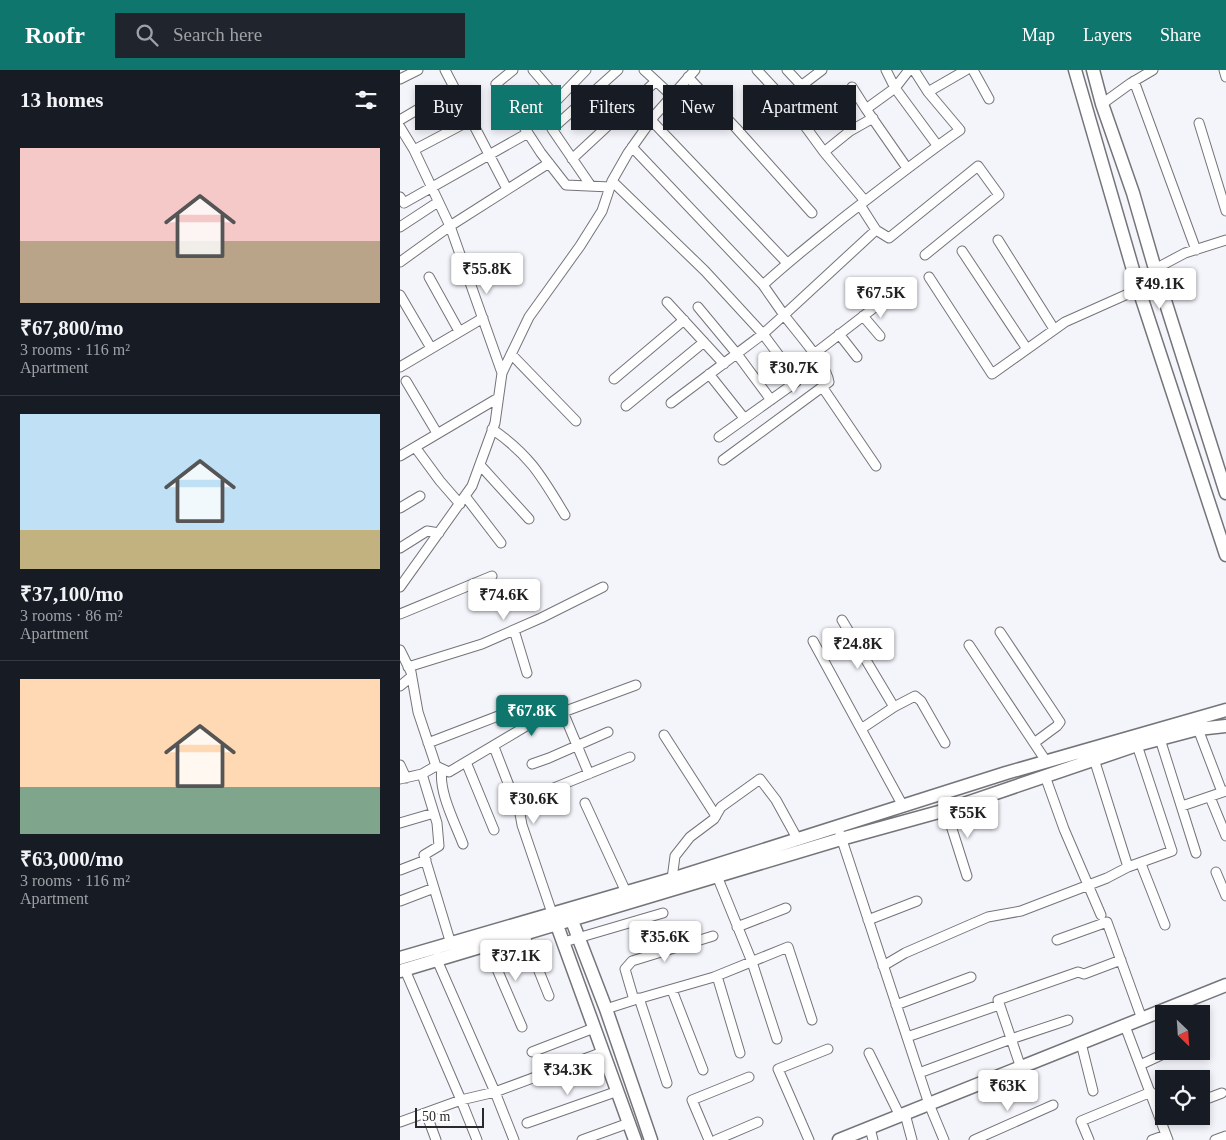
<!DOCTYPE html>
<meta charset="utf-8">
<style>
:root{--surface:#171b24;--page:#20242c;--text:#f1f3f6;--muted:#9ea1a6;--line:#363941;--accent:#0f766e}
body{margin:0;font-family:"Times New Roman",serif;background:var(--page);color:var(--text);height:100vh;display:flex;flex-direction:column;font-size:19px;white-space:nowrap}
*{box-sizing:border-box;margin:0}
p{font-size:16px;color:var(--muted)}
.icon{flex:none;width:28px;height:28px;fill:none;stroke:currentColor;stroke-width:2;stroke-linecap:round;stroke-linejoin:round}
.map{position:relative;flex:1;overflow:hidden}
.side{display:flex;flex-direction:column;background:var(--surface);width:400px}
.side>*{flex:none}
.guide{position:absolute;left:15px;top:15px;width:475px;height:45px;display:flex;gap:10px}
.needle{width:32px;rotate:155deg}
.buttons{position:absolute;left:755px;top:935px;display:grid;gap:10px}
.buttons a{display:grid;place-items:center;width:55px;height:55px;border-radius:0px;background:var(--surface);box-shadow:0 2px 8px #0003;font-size:25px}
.scale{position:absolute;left:15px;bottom:12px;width:69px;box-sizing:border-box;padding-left:5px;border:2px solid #2a2a2c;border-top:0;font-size:14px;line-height:18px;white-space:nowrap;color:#2a2a2c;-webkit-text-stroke:4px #fff;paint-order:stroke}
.price{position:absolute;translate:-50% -42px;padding:0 11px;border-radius:5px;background:#fff;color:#222;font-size:16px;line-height:32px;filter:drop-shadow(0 1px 2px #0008)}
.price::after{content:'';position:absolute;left:50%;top:30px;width:15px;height:11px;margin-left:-8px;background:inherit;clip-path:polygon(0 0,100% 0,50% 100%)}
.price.on{background:var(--accent);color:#fff}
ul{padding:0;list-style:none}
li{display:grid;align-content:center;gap:10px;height:265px;padding:0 20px}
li+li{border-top:1px solid var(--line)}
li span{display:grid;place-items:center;height:155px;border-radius:0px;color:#555}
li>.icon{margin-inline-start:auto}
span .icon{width:90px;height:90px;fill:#fffc;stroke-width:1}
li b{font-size:21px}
h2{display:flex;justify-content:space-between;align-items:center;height:60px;padding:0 20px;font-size:21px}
.chip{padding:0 18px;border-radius:0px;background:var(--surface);box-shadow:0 2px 8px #0003;font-size:18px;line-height:45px}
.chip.on{background:var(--accent);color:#fff}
header{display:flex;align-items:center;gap:30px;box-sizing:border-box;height:70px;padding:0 25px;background:var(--accent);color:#fff}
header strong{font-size:24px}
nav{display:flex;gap:28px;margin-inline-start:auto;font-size:18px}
.search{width:350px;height:45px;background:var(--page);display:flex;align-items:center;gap:12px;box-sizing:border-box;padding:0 18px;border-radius:0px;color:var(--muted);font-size:19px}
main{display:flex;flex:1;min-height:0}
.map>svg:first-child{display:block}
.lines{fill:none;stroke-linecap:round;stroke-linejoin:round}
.street-casing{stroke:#747579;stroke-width:11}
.secondary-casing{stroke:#747579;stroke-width:15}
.street{stroke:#fff;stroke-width:9}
.secondary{stroke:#fff;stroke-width:12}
</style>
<header>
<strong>Roofr</strong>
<div class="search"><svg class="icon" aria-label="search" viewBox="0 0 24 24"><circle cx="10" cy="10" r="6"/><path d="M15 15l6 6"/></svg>Search here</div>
<nav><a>Map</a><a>Layers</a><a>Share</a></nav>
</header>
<main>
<section class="side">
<h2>13 homes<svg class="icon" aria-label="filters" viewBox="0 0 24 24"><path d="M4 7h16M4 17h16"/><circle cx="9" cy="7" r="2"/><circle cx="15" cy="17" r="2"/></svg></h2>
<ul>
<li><span style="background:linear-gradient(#f6c9c9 60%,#b9a48a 0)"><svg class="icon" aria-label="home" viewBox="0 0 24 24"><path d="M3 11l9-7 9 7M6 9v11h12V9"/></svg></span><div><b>₹67,800/mo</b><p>3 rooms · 116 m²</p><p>Apartment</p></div></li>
<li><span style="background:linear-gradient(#bfe0f5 75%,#c2b280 0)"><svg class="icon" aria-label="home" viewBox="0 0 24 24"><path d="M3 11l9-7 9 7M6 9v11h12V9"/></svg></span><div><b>₹37,100/mo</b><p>3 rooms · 86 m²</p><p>Apartment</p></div></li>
<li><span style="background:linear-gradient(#ffd9b3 70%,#7fa58c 0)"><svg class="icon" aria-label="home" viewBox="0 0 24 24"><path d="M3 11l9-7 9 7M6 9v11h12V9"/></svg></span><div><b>₹63,000/mo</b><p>3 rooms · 116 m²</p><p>Apartment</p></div></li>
</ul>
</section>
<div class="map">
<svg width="826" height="1070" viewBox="0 0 826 1070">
<rect width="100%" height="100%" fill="#f4f5fb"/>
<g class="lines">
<defs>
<path id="street" d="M 45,0 L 107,119
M 113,0 L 96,14 L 141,83 L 166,115 L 210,117
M 133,0 L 158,29 L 186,0
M 357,0 L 384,29
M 387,0 L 401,15
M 486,0 L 495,18 L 537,75
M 573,0 L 589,29
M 824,0 L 826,7
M 288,7 L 336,58 L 412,143
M 0,9 L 18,0
M 256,11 L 272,26
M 734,11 L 796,180
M 452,17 L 466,39
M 528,22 L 566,0
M 429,34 L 450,61
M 702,34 L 731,13 L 753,0
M 376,35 L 422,0
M 0,50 L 54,18
M 251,50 L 387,193
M 402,52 L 424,82
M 799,53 L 826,141
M 0,57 L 14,80 L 50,156 L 149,93
M 232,77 L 363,215 L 384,245 L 363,264 L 271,333
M 14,80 L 71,50
M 172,89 L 256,11 L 244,0
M 507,98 L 466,39 L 495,18 L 509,0
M 212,111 L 305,201 L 363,264 L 395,307 L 396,312 L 319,367
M 191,116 L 152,59 L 218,0
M 0,127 L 4,133 L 128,63
M 465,131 L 424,82 L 450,61 L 473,48
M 460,135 L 476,160 L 489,168 L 578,96 L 599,125 L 525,185
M 0,157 L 38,132
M 598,170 L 654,259
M 562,181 L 627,279
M 0,192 L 50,156 L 102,303
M 29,207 L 59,261
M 529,207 L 592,304 L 665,252 L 730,223 L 755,199 L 785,183 L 826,170
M 363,215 C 389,191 416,170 443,148 C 482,118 520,88 560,60 L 528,22 L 514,0
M 0,225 L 31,278
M 267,232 L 324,294
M 298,237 L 337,284 L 371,330
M 463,246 L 480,266
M 439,264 L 457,287
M 111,284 L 176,351
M 414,284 L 488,227
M 0,297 L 83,248
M 309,304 L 344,348
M 214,309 L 284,250
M 6,311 L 37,363
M 423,318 L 476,396
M 226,336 L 304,272
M 92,359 C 130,385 142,407 165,445
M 15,377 L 40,411 L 60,434
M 0,386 L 98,328
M 323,390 L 429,312 C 427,295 395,260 384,245 L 476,160
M 80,395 L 129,449
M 65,426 L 101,473
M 0,438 L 20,426
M 0,478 L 27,461 L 39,463
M 0,517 L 72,416 L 95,353 L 102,303 L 129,247 L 180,176 L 202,141 L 212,111 L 228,83 L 255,45 L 295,0
M 0,544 L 92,506
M 442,550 L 494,637
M 114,560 L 127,603
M 600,562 L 660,652 L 657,656 L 634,673
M 413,571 L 503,736
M 569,575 L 646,691
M 0,580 L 11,602 L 18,642 L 36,696 L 22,704 L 37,753 L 39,776 L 24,785 L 51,874
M 8,597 L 82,574 L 141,548 L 203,517
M 0,616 L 11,607
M 163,642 L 189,704
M 461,659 L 494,637 L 515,626 L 521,631 L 545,673
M 798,659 L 822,722
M 264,665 L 316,746
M 760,669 L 796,783
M 28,673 L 119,638
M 94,677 L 120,744 L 122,755 L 152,843
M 694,689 L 728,797
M 66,692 L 94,760
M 132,694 L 149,688 L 208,662
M 0,695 L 6,708
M 36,696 L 49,702 L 128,655 L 236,615
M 42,699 C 38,721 55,753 63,774
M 645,706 L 664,759 L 701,845
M 0,709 L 22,704
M 144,722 L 230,687
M 810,727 L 826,766
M 185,733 L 226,822
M 782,736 L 826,721
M 546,740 L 567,806
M 0,753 L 34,743
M 440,764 L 529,1034 L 544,1070
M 741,794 L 765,855
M 0,800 L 26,790
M 816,802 L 826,826
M 317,806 L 352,892 L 377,969
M 272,809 L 275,786 L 290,767 L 314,749 L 321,737 L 360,709 L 376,730 L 398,770
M 0,831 L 34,818
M 468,850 L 517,831
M 337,857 L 386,838
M 124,864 L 149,926
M 657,870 L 707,852 L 742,949
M 164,872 L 263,843
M 87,876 L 122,957
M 38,886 L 37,890 L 95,1022 L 114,1070
M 483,896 L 505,883 L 588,847 L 621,841 L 707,808 L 728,797 L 772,781 L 737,675
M 5,900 L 61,1030 L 77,1070
M 317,906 L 340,983
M 272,920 L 303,1000
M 239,928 L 267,1013
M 234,930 L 225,899 L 232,891 L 313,866
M 784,932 L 788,944
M 496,935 L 571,907
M 206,939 L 234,930 L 314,907 L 388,877 L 412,950
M 725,956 L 768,1070
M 507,967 L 599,935
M 681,973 L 693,1021
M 132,982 L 194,958
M 469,983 L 500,1046
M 740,995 L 770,981
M 621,998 L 598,930 L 678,902 L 684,904 L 721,890
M 519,1003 L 611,969 L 668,950
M 801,1031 L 822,1023
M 26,1043 L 36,1070
M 505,1044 L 512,1070
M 0,1052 L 61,1030 L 95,1022 L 203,982
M 127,1053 L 218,1021
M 470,1058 L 473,1070
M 182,1070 L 229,1053
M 309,1070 L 292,1030 L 349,1007
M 316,1070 L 358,1052
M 409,1070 L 378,999 L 428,979
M 574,1070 L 653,1035
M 689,1070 L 681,1051 L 751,1022
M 752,1070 L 766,1065
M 815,1070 L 826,1066"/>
<path id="secondary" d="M 675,0 L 738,217 L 826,485
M 693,0 L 702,34 L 733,123 L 755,199 L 826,423
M 169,843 L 206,939 L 251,1070
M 154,847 L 235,1070
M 0,888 L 272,809 L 606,703 L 826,640
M 0,901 L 441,769 L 546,740 L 737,675 L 798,659 L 826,656
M 439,1070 L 826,915"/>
</defs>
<!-- street casing -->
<use href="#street" class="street-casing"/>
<!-- secondary casing -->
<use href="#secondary" class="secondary-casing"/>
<!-- street -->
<use href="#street" class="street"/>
<!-- secondary -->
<use href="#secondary" class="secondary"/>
</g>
</svg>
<div class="buttons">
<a><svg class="needle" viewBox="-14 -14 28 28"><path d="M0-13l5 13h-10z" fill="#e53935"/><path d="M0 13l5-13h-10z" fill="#9ea1a6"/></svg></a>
<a><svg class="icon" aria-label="locate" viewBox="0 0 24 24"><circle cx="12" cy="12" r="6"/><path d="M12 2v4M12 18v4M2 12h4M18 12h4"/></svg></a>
</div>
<div class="scale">50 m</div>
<b class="price" style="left:87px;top:225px">₹55.8K</b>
<b class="price" style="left:760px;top:240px">₹49.1K</b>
<b class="price" style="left:481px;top:249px">₹67.5K</b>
<b class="price" style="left:394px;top:324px">₹30.7K</b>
<b class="price" style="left:104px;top:551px">₹74.6K</b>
<b class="price" style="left:458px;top:600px">₹24.8K</b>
<b class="price on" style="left:132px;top:667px">₹67.8K</b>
<b class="price" style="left:134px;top:755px">₹30.6K</b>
<b class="price" style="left:568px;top:769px">₹55K</b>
<b class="price" style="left:265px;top:893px">₹35.6K</b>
<b class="price" style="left:116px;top:912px">₹37.1K</b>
<b class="price" style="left:168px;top:1026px">₹34.3K</b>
<b class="price" style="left:608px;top:1042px">₹63K</b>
<div class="guide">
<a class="chip">Buy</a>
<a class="chip on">Rent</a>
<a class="chip">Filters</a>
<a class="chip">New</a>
<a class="chip">Apartment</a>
</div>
</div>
</main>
